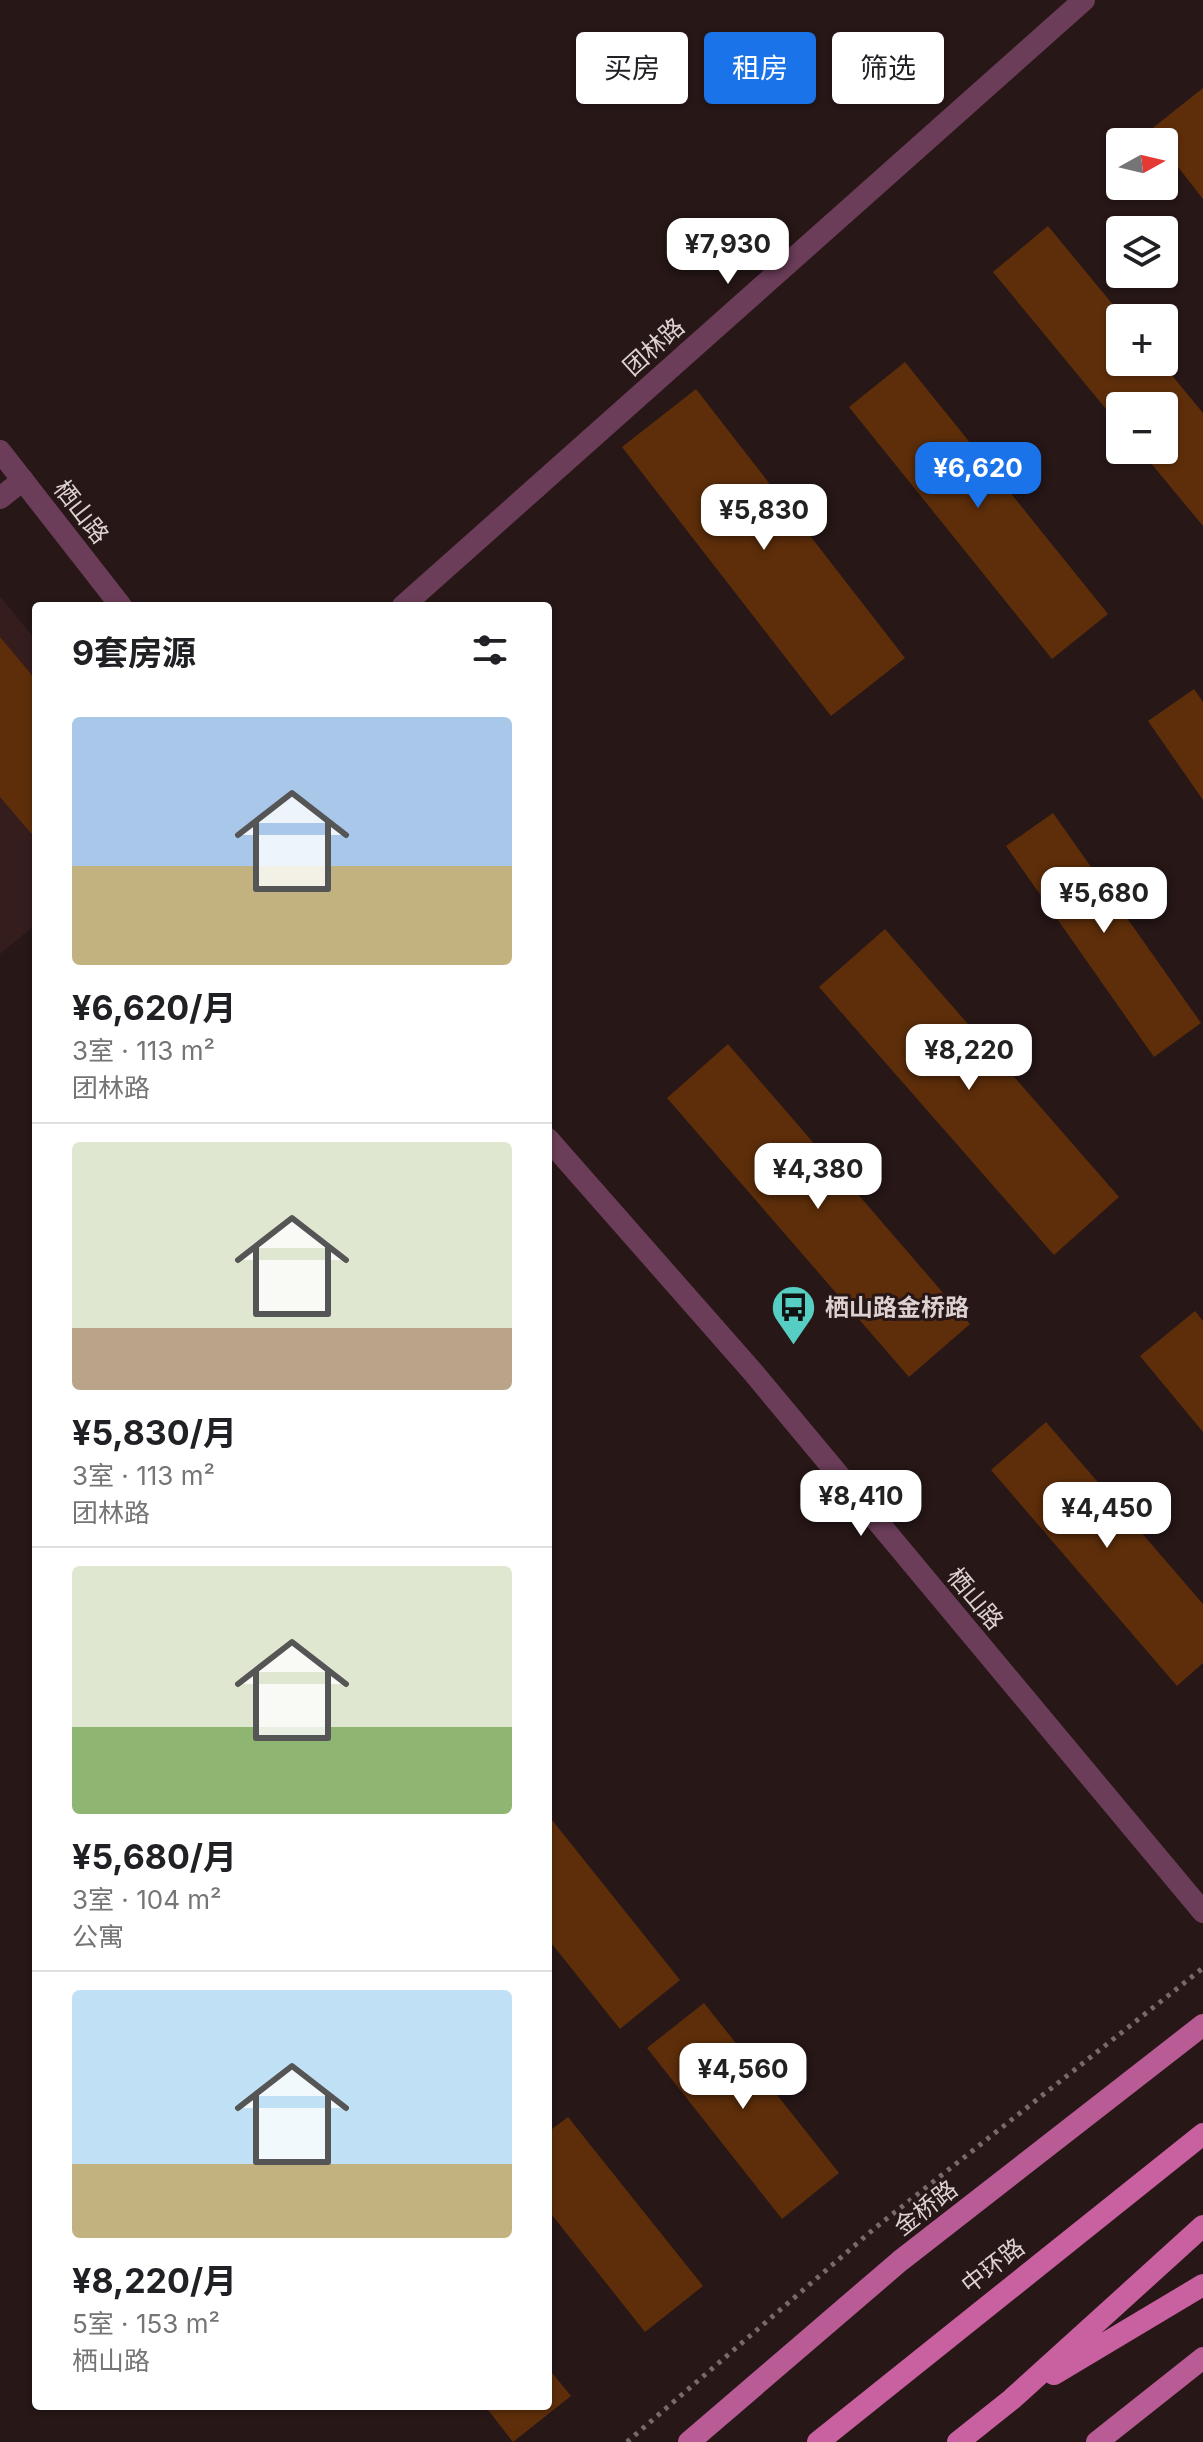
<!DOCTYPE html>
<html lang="zh">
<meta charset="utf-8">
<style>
:root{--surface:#fff;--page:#f2f2f2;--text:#202124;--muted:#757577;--line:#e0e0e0;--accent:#1a73e8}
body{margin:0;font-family:Inter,"Noto Sans SC",sans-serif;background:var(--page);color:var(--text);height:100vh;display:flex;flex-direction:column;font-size:30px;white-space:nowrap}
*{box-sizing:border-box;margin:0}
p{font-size:26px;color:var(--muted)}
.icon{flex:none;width:44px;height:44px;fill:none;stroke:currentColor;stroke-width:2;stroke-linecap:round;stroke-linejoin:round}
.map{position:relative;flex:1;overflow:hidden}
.drawer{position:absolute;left:32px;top:602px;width:520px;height:1808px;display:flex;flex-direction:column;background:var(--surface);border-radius:8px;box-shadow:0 2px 6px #0004}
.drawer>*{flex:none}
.top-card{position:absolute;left:576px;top:32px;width:506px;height:72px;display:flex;gap:16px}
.needle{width:52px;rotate:82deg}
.tools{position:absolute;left:1106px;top:128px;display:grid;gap:16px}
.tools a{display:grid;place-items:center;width:72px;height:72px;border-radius:8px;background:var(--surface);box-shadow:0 2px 6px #0004;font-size:40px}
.price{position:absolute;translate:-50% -68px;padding:0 18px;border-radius:16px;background:#fff;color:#222;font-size:26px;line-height:52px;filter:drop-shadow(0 2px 4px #0008)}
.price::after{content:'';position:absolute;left:50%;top:48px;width:24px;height:18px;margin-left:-12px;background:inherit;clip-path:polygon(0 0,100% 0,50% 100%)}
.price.selected{background:var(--accent);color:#fff}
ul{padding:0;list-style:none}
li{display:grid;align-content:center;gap:16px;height:424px;padding:0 40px}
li+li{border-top:2px solid var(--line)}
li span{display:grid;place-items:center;height:248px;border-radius:8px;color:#555}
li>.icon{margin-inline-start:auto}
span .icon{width:144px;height:144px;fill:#fffc;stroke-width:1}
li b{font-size:34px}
h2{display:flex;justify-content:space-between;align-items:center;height:96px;padding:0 40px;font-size:34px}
.tag{padding:0 28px;border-radius:8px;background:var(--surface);box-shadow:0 2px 6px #0004;font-size:28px;line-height:72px}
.tag.selected{background:var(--accent);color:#fff}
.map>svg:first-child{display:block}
.built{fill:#351d1e}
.building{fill:#5e2e0a}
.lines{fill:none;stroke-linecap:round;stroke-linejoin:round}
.path{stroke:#786a6a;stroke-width:5;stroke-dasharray:4 6;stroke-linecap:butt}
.service{stroke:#6b3d58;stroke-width:22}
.minor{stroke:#6b3d58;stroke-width:22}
.primary{stroke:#b95b94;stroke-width:22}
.trunk{stroke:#c960a0;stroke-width:22}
.labels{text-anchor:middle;stroke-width:6;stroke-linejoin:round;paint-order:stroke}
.street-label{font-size:24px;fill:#dcd0d0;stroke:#271717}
.poi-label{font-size:24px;font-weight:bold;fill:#dcd0d0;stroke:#271717;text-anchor:start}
</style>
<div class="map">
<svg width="1203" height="2442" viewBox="0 0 1203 2442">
<rect width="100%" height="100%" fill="#271717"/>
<!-- built -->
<path class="built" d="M 0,596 L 36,641 L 36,924 L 0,954 Z"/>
<!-- building -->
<path class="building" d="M 1203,88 L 1203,199 L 1164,149 L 1164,142 L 1158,142 L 1149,131 Z
M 1048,226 L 1124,318 L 1120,318 L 1120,362 L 1161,362 L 1203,413 L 1203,526 L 1140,450 L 1164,450 L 1164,406 L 1120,406 L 1120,426 L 993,272 Z
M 905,362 L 1108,614 L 1052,659 L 849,407 Z
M 696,389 L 905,658 L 831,716 L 622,447 Z
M 0,637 L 36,680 L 36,839 L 0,797 Z
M 1194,689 L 1203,702 L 1203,800 L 1148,721 Z
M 1053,813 L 1201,1023 L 1154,1057 L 1006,846 Z
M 885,929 L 1119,1197 L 1054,1255 L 819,987 Z
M 728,1044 L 970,1324 L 909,1377 L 667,1098 Z
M 1195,1311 L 1203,1321 L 1203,1432 L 1140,1356 Z
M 1046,1422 L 1203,1604 L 1203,1663 L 1177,1686 L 991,1470 Z
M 548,1815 L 680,1980 L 620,2029 L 548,1939 Z
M 704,2003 L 839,2173 L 782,2219 L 647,2048 Z
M 568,2117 L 703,2286 L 645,2332 L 548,2210 L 548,2132 Z
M 548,2368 L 571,2396 L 513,2442 L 485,2406 L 548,2406 Z"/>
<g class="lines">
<!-- path -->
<path class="path" d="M 627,2442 L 875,2228 L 1203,1968"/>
<!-- service -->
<path class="service" d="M 0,498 L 23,480"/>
<!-- minor -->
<path class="minor" d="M 0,451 L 121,606
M 403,606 L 1084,0
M 548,1139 L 752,1371 L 1203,1912"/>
<!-- primary -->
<path class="primary" d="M 689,2442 L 900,2261 L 1203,2025
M 1097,2442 L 1203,2358"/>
<!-- trunk -->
<path class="trunk" d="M 1054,2374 L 1203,2285
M 818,2442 L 1203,2134
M 958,2442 L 1012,2399 L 1203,2226"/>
</g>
<!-- icons -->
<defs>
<symbol id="bus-pin" viewBox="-11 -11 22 30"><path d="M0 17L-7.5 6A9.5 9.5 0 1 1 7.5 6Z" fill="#56cec3" stroke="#271717"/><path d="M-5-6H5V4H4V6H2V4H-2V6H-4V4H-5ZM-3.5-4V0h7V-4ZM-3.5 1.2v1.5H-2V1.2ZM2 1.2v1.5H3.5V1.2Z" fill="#111"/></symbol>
</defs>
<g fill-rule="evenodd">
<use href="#bus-pin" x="768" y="1282" width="51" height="69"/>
</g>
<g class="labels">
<!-- street labels -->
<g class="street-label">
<text transform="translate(654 347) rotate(-42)" y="8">团林路</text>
<text transform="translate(81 512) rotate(52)" y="8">栖山路</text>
<text transform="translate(975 1599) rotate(50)" y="8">栖山路</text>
<text transform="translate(926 2208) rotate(-38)" y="8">金桥路</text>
<text transform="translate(993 2266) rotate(-38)" y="8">中环路</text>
</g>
<!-- poi labels -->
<g class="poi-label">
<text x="825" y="1316">栖山路金桥路</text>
</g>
</g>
</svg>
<div class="tools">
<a><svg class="needle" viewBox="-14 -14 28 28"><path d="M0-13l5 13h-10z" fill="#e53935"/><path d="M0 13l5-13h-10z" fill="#757577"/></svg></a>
<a><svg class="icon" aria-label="layers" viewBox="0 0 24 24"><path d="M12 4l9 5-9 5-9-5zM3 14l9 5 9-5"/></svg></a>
<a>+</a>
<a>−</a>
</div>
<b class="price" style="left:728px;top:286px">¥7,930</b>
<b class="price selected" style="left:978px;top:510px">¥6,620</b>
<b class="price" style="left:764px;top:552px">¥5,830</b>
<b class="price" style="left:1104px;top:935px">¥5,680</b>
<b class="price" style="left:969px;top:1092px">¥8,220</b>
<b class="price" style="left:818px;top:1211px">¥4,380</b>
<b class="price" style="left:861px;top:1538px">¥8,410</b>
<b class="price" style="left:1107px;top:1550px">¥4,450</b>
<b class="price" style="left:743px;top:2111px">¥4,560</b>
<div class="top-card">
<a class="tag">买房</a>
<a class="tag selected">租房</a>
<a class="tag">筛选</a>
</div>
<section class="drawer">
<h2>9套房源<svg class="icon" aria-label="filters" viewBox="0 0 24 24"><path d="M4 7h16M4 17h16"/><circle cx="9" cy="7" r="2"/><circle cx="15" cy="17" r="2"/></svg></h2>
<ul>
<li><span style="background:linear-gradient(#a9c7e8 60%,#c2b280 0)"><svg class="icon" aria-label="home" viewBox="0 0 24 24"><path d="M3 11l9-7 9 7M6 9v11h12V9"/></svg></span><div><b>¥6,620/月</b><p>3室 · 113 m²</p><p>团林路</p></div></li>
<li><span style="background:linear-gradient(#dfe7d0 75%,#b9a48a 0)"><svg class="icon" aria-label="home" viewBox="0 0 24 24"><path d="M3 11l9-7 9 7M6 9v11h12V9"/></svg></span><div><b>¥5,830/月</b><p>3室 · 113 m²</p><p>团林路</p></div></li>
<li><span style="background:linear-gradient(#dfe7d0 65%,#8fb573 0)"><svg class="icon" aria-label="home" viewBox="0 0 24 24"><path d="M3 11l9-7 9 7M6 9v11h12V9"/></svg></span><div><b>¥5,680/月</b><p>3室 · 104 m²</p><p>公寓</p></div></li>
<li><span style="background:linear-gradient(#bfe0f5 70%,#c2b280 0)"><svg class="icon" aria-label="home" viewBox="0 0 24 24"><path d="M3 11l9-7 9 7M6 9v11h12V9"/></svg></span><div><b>¥8,220/月</b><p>5室 · 153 m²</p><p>栖山路</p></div></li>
</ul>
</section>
</div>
